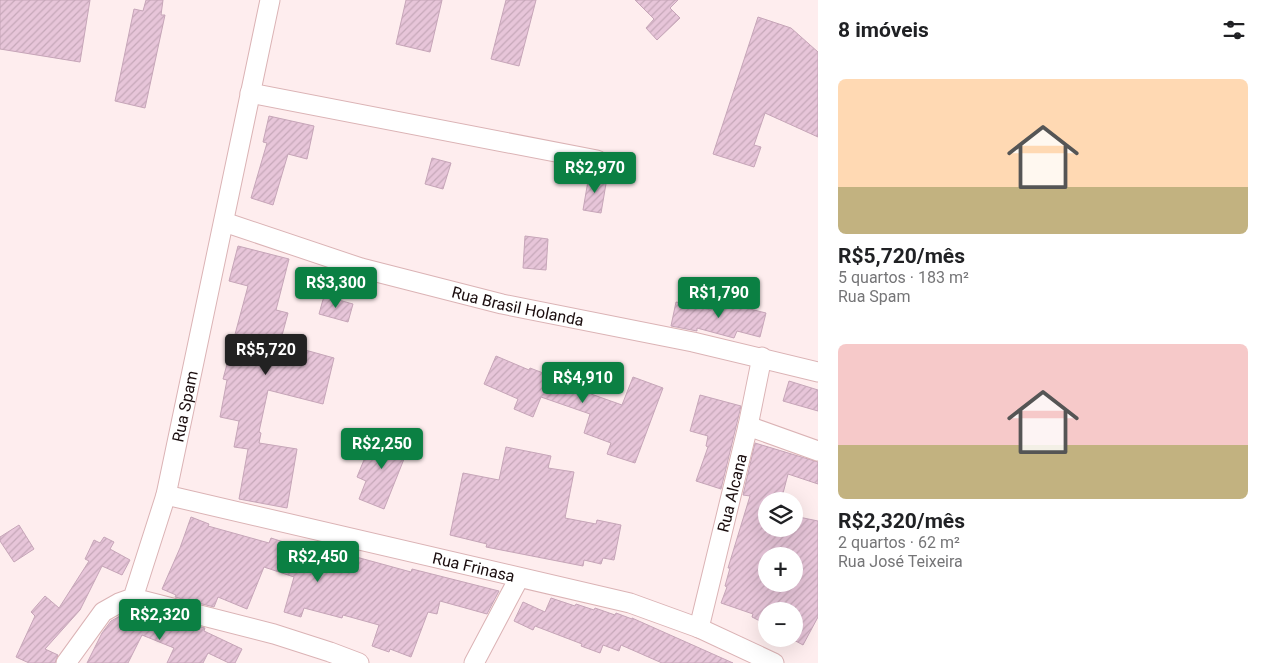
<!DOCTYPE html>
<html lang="pt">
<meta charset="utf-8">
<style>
:root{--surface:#fff;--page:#f6f6f6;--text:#202124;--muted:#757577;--accent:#0b8043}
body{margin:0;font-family:Roboto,sans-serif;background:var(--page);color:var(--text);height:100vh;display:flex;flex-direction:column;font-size:19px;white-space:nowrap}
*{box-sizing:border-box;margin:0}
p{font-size:16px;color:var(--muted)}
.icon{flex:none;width:28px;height:28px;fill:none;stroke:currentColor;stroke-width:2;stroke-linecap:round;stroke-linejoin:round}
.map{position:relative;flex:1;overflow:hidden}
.drawer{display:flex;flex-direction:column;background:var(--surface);width:450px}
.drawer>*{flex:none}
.tools{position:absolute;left:758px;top:492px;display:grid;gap:10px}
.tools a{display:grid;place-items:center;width:45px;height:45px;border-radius:50%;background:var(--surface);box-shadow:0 5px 20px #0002;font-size:25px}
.price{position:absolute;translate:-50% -42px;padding:0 11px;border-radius:5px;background:var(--accent);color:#fff;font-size:16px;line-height:32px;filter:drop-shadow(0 1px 2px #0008)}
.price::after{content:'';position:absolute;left:50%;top:30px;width:15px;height:11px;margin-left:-8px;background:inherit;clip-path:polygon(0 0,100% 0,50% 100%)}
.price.selected{background:#222;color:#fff}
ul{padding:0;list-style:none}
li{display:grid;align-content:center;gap:10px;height:265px;padding:0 20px}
li span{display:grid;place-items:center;height:155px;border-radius:8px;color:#555}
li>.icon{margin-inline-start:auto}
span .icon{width:90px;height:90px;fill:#fffc;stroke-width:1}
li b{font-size:21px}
h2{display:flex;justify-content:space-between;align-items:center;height:60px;padding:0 20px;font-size:21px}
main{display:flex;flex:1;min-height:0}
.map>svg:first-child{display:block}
.building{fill:url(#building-hatch);stroke:#c6a5b8;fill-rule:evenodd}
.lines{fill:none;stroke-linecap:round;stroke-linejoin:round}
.street-casing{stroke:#dbb3b5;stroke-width:21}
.street{stroke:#fff;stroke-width:19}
.labels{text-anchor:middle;stroke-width:4;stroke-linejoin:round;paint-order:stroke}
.street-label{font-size:16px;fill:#1a0d0e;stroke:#feedee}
</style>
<main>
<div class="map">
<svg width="818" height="663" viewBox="0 0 818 663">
<defs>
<pattern id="building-hatch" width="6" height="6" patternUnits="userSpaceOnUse" patternTransform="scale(1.25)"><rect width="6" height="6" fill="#e7c5d9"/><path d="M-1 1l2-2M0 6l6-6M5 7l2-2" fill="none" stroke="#c6a8b9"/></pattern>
</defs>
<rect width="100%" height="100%" fill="#feedee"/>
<!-- building -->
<path class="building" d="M 0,0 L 90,0 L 80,62 L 0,49 Z
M 146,0 L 163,0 L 161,15 L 165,15 L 145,108 L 115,101 L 134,9 L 143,11 Z
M 406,0 L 442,0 L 430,52 L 396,44 Z
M 506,0 L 536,0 L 519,66 L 491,59 Z
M 635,0 L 678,0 L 670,8 L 680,18 L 657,40 L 646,28 L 654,19 Z
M 758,17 L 791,28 L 818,52 L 818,137 L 765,113 L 754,145 L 761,147 L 754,167 L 713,154 Z
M 269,116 L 314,126 L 307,159 L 288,154 L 273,205 L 251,198 L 267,143 L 263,142 Z
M 432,158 L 451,163 L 443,189 L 425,184 Z
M 589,175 L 607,178 L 601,213 L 583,210 Z
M 525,236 L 548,239 L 546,270 L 523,268 Z
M 238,246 L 289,259 L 276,310 L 288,313 L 280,343 L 334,358 L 323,404 L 268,390 L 259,432 L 261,433 L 259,443 L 297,449 L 287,508 L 239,499 L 248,449 L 234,447 L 239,421 L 220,417 L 227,380 L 223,379 L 248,286 L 229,281 Z
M 324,296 L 353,304 L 348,322 L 319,314 Z
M 714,300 L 766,313 L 760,337 L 737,331 L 734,338 L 697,328 L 697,331 L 671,326 L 676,302 L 711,310 Z
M 496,356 L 529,370 L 530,368 L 572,384 L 577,369 L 597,377 L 591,394 L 622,405 L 633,377 L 663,388 L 635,463 L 607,454 L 611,443 L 584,433 L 590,414 L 541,397 L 533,417 L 514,409 L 518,399 L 484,384 Z
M 789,381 L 818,390 L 818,411 L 783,401 Z
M 700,395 L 741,406 L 721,489 L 696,481 L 708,447 L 706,446 L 708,436 L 690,431 Z
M 383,434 L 410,444 L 384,509 L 359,499 L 366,481 L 357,477 L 368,450 L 375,453 Z
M 755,443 L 818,462 L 818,484 L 788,474 L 781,501 L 766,501 L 766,529 L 794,529 L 794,516 L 818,521 L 818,617 L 803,645 L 792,639 L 794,639 L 794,611 L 766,611 L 766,624 L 752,617 L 753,614 L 721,603 L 727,587 L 725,586 L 730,568 L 728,568 L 750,496 L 743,495 ZM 766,556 L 794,556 L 794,584 L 766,584 Z
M 506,447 L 551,456 L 548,468 L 574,472 L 565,518 L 596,524 L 597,520 L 621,525 L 614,560 L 603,558 L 601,564 L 584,560 L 583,566 L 486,547 L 487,544 L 450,535 L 463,473 L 499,480 Z
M 191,517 L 209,524 L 208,526 L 269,543 L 271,538 L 312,551 L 313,547 L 337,554 L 338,552 L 411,572 L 412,569 L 499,591 L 487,614 L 440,601 L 437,614 L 428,612 L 411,657 L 390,649 L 389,652 L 372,646 L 379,625 L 343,615 L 342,618 L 304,608 L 301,617 L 284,612 L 294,577 L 264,567 L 247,609 L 218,597 L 214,607 L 175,597 L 176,595 L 162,589 L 180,548 Z
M 19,525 L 34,549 L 14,562 L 0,541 L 0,537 Z
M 104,537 L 114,542 L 110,549 L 130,560 L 122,575 L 102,566 L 80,610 L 45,649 L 58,655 L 55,663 L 29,663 L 16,657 L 35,616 L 31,612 L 45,596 L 59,608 L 89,561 L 85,559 L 94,540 L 100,543 Z
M 551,598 L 575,606 L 576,604 L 594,610 L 595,608 L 615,615 L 616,613 L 632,619 L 632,618 L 733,663 L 662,663 L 621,645 L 619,651 L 603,645 L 600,653 L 581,646 L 582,644 L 535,626 L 533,630 L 514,621 L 523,602 L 545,612 Z
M 129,611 L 162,626 L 166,618 L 205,628 L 204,631 L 242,649 L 235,663 L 229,663 L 208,653 L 203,663 L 167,663 L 174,648 L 142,635 L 128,663 L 87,663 L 102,633 L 111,621 Z"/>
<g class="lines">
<defs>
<g id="street">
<path d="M 250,93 L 597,160"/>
<path id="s1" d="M 224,222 L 361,268 L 502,304 L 693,342 L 818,372"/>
<path d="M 748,426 L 818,451"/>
<path id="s2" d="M 166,495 L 630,603 L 699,628 L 774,663"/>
<path d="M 133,598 L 274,634 L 330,652 L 359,663"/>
<path id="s3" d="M 699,628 L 748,426 L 762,357"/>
<path id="s4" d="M 66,663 L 103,612 L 119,603 L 133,598 L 166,495 L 270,0"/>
<path d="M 474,663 L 519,578"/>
</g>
</defs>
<!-- street casing -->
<use href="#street" class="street-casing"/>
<!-- street -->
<use href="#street" class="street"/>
</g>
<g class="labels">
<!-- street labels -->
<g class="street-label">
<text dy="6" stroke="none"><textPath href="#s1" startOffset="306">Rua Brasil Holanda</textPath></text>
<text dy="6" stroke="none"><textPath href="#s4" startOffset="295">Rua Spam</textPath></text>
<text dy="6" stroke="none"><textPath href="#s3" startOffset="139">Rua Alcana</textPath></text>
<text dy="6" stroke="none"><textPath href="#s2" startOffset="316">Rua Frinasa</textPath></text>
</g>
</g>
</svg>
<div class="tools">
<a><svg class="icon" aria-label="layers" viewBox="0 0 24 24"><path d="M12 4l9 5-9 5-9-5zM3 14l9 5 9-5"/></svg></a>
<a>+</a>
<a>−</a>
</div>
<b class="price" style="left:595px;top:194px">R$2,970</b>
<b class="price" style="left:336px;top:309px">R$3,300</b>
<b class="price" style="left:719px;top:319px">R$1,790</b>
<b class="price selected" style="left:266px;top:376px">R$5,720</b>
<b class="price" style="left:583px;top:404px">R$4,910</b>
<b class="price" style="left:382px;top:470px">R$2,250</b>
<b class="price" style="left:318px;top:583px">R$2,450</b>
<b class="price" style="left:160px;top:641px">R$2,320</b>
</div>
<section class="drawer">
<h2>8 imóveis<svg class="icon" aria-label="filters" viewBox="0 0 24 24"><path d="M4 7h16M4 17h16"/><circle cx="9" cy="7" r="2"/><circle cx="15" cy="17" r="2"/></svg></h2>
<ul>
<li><span style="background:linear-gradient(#ffd9b3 70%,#c2b280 0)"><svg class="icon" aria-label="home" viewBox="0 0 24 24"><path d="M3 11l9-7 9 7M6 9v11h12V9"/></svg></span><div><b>R$5,720/mês</b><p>5 quartos · 183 m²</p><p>Rua Spam</p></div></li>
<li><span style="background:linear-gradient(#f6c9c9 65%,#c2b280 0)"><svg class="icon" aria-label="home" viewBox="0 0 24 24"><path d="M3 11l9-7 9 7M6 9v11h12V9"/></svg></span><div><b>R$2,320/mês</b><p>2 quartos · 62 m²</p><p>Rua José Teixeira</p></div></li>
</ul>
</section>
</main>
